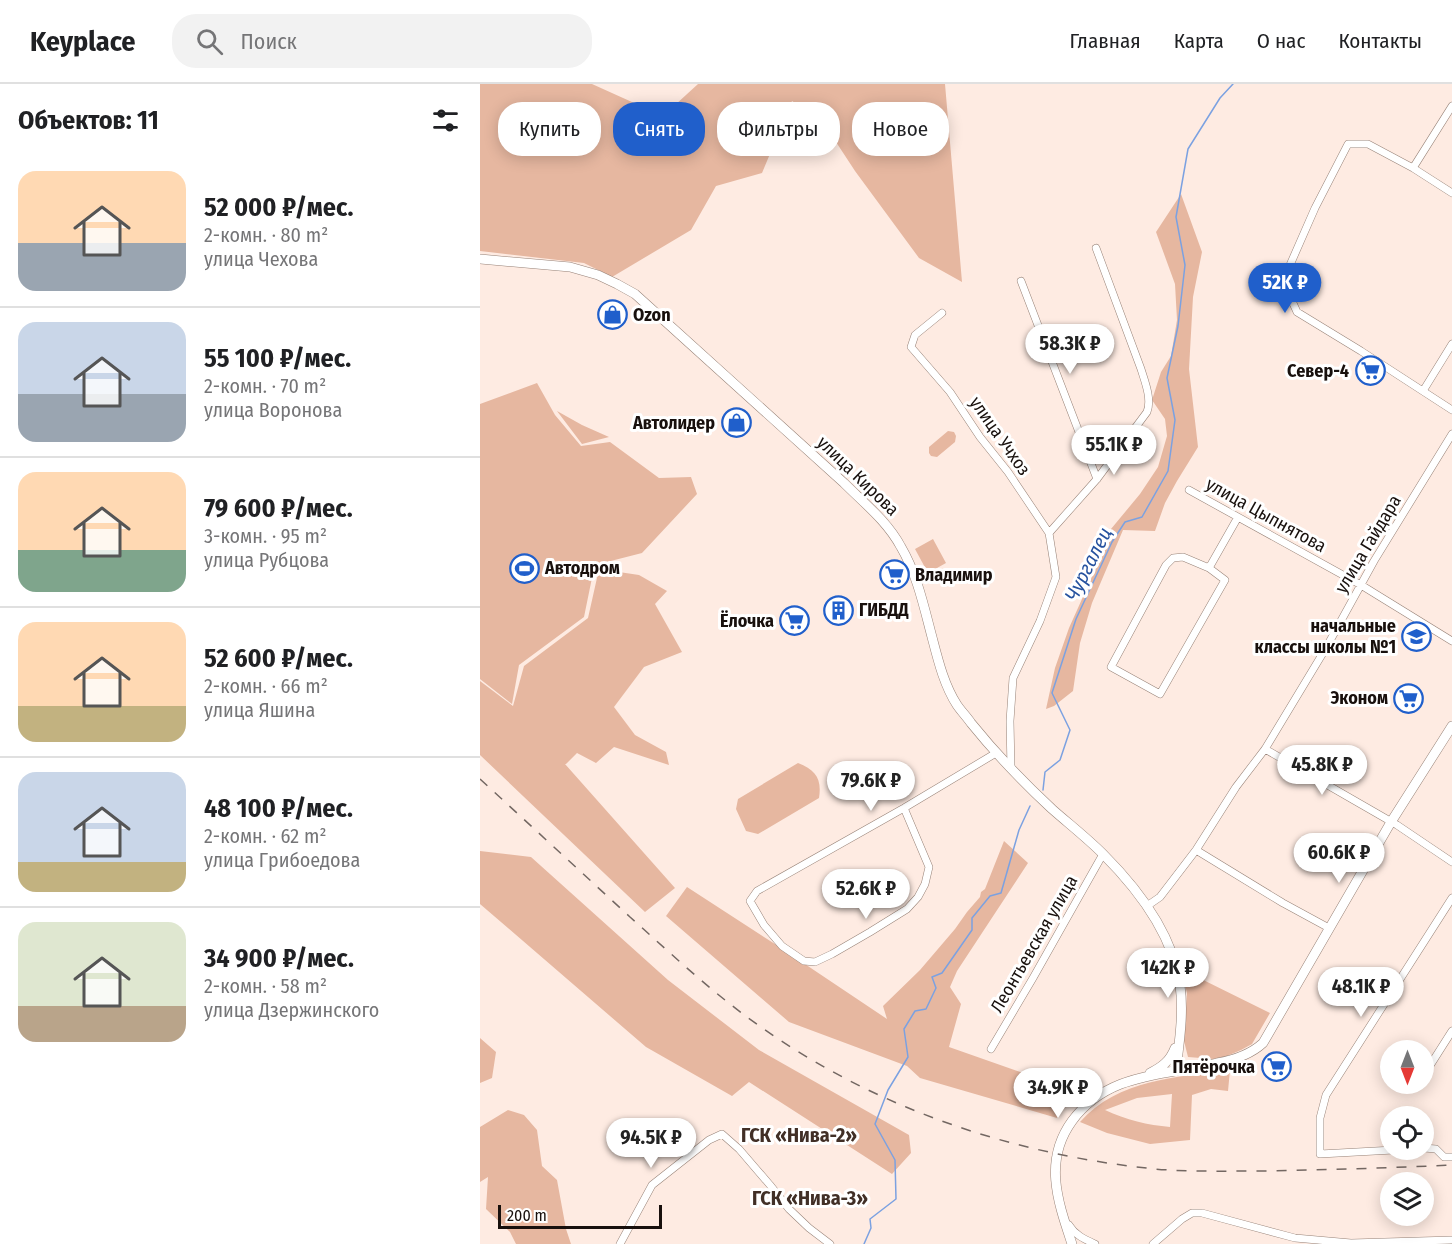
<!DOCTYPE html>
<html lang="ru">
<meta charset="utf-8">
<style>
:root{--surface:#fff;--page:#f2f2f2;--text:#202124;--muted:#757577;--line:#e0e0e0;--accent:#205fcb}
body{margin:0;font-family:"Fira Sans Condensed",sans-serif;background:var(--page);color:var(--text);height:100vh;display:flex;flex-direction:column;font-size:22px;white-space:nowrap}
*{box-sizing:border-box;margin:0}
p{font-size:20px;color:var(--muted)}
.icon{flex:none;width:33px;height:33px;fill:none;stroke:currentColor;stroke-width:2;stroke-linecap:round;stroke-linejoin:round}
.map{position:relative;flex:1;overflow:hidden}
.drawer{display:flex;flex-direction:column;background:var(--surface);width:480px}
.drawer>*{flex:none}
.banner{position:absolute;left:18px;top:18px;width:570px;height:54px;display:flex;gap:12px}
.needle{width:39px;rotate:180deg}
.buttons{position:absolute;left:900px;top:956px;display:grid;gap:12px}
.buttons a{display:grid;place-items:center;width:54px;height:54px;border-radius:50%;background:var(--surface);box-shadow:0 3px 15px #0003;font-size:30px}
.scale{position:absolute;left:18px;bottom:15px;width:164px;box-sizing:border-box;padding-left:6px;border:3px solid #18100d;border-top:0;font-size:16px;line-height:21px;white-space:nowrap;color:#18100d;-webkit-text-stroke:4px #fff;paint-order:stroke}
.price{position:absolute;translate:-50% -51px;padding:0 14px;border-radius:21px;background:#fff;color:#222;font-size:20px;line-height:39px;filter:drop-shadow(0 2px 3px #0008)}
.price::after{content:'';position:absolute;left:50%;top:36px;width:18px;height:14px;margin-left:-9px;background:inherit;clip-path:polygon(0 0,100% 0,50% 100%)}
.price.selected{background:var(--accent);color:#fff}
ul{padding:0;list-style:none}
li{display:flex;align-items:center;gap:18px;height:150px;padding:0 18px}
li+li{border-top:2px solid var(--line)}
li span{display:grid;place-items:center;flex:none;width:168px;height:120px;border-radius:18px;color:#555}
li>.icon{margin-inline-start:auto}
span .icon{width:72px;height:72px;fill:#fffc;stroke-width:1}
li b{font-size:26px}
h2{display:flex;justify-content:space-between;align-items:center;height:72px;padding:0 18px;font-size:26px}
.chip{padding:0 21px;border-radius:24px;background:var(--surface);box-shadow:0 3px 15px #0003;font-size:21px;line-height:54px}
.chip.selected{background:var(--accent);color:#fff}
header{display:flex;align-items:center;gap:36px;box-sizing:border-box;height:84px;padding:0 30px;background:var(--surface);border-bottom:2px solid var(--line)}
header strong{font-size:28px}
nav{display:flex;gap:33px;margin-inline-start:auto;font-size:21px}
.search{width:420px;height:54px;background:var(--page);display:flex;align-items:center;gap:15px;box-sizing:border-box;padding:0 21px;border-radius:24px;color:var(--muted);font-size:22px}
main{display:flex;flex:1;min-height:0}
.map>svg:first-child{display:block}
.green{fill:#e6b7a0;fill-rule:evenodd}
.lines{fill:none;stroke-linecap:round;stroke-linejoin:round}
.stream{stroke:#7ba1e1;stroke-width:1.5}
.minor-casing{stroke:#978277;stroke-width:8}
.major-casing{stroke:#978277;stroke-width:10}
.minor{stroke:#fff;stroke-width:7}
.major{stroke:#fff;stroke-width:9}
.rail{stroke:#736762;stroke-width:1.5;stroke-dasharray:10 10;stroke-linecap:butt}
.labels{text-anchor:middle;stroke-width:6;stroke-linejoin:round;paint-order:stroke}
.poi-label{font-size:18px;font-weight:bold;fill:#18100d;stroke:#fff;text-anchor:end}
.street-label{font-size:18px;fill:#18100d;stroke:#fff}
.water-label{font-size:20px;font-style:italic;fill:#26529f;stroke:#fff}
.neighbourhood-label{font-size:20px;font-weight:bold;fill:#412f26;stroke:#fff}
</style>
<header>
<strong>Keyplace</strong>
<div class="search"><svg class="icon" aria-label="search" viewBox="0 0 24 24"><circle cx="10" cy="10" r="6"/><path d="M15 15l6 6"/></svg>Поиск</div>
<nav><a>Главная</a><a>Карта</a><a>О нас</a><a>Контакты</a></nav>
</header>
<main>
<section class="drawer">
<h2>Объектов: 11<svg class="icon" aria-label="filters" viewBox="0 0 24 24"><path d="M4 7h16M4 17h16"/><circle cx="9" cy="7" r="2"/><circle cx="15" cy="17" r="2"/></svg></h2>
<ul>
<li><span style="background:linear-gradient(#ffd9b3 60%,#9aa5b1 0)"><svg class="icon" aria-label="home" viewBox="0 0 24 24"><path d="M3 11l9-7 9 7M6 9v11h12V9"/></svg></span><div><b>52 000 ₽/мес.</b><p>2-комн. · 80 m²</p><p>улица Чехова</p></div></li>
<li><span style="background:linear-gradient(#c9d6e8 60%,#9aa5b1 0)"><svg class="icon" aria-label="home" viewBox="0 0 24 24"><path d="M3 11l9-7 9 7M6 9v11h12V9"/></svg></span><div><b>55 100 ₽/мес.</b><p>2-комн. · 70 m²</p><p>улица Воронова</p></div></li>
<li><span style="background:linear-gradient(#ffd9b3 65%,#7fa58c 0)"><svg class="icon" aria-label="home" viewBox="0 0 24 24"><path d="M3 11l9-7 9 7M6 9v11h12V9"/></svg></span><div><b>79 600 ₽/мес.</b><p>3-комн. · 95 m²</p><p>улица Рубцова</p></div></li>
<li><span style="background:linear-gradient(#ffd9b3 70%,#c2b280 0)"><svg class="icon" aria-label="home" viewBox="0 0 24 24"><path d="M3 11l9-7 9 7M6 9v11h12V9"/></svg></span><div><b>52 600 ₽/мес.</b><p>2-комн. · 66 m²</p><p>улица Яшина</p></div></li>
<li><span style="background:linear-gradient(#c9d6e8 75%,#c2b280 0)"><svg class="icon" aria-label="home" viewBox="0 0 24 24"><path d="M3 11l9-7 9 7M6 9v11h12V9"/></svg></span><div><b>48 100 ₽/мес.</b><p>2-комн. · 62 m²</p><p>улица Грибоедова</p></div></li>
<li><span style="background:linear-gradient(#dfe7d0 70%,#b9a48a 0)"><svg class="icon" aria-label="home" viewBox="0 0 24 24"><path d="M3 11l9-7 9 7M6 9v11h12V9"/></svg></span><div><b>34 900 ₽/мес.</b><p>2-комн. · 58 m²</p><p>улица Дзержинского</p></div></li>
</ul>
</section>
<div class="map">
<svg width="972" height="1160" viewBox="0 0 972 1160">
<rect width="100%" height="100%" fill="#feebe2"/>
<!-- green -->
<path class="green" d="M 0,0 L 112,0 L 183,32 L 218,0 L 465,0 L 482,198 L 439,174 L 375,87 L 341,35 L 312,17 L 282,89 L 236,102 L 211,146 L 132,193 L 104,179 L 0,167 Z
M 701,110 L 722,168 L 713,213 L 709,285 L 718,363 L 697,397 L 685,419 L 675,447 L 643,446 L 612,519 L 600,559 L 593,607 L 574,622 L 566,625 L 575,584 L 589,544 L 615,486 L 631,445 L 660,410 L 678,383 L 687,352 L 685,335 L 672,316 L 681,288 L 691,272 L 697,236 L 695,200 L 676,148 Z
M 57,299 L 75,331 L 101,362 L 130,358 L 179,394 L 211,393 L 217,410 L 162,469 L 119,480 L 114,484 L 104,533 L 39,581 L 32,620 L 0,595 L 0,320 Z
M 77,327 L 102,341 L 129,353 L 102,360 Z
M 468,347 L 474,348 L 476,352 L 475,358 L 457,373 L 451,372 L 449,369 L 449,363 Z
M 453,455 L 466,479 L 448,489 L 435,465 Z
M 119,485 L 159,491 L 187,507 L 175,520 L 202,568 L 164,583 L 134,623 L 155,651 L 186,668 L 189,681 L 134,663 L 116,679 L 97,669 L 86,680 L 85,680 L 195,804 L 165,828 L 0,671 L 0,597 L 33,622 L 44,582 L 108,534 Z
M 318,679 C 336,686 342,695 339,714 L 278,750 L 266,747 L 256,725 L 258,715 Z
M 524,757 L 548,779 L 477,887 L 470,903 L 481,920 L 469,963 L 597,1008 L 577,1034 L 440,994 L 427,982 L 309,938 L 186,832 L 207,803 L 298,862 L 407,935 L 403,922 L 440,886 L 475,845 L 487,828 L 500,813 L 501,808 L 505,805 Z
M 0,767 L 51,773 L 188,896 L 279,966 L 429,1051 L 431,1069 L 412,1090 L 269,998 L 252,1012 L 166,963 L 0,820 Z
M 701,885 L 790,929 L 772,960 L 761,966 L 747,972 L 733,975 L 708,973 L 704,957 L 707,909 Z
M 0,954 L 16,968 L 12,994 L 0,999 Z
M 750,986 L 748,1007 L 731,1005 L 712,1011 L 710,1056 L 670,1060 L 627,1049 L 600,1038 C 638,995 698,993 750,986 ZM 692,1010 L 690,1043 C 668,1041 646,1036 625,1026 L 657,1014 Z
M 28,1026 L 44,1031 L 57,1046 L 62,1082 L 77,1096 L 86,1145 L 91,1160 L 36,1160 L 30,1148 L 6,1125 L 8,1093 L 0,1098 L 0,1043 Z"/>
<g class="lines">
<!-- stream -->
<path class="stream" d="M 563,706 L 565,688 L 580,676 L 590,646 L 572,609 L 596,535 L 632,458 L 645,438 L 662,433 L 688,387 L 695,336 L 687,294 L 698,242 L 705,181 L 696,133 L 708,65 L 740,14 L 753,0
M 384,1160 L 391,1144 L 390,1135 L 416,1115 L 415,1076 L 395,1040 L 408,1006 L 428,973 L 424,945 L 435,927 L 446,925 L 456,904 L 452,893 L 462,889 L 492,846 L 492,834 L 510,812 L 521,809 L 539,746 L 550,722"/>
<defs>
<path id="minor" d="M 933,84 L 972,22
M 972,109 L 933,84 L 888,60 L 868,60 L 835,124 L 803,197 L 817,228 L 881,267 L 972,326
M 541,197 L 617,395
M 462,229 L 435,251 L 431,263 L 470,308 L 500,353 L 528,388 L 569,449 L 576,493 L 560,537 L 533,594 L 530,637 L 531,685
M 943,307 L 972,260
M 709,406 L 881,501 L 972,557
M 569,449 L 617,395 L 667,328 C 672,315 665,298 661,285 L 616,164
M 729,484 L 703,473 L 693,474 L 686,481 L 631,583 L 680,610 L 745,496 L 729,484 L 758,433
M 785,665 L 917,741 L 972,778
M 424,724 L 449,783 L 445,800 L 438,813 L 427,825 L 390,848 L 352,870 L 335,878 L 324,877 L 302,862 L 284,841 L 270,817 L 277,807 L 424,724 L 516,669
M 716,766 L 803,819 L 849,844
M 667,822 L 680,813 L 716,766 L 756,703 L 785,665 L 846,564 L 894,477 L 972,350
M 511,965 L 553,894 L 623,770
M 944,991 L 972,947
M 933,1003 L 936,999
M 944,1064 L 956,1065 L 964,1073 L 972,1073
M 932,1065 L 840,1070 L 840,1034 L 846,1011 L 972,814
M 589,1141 C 595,1151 604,1155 615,1160
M 140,1160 L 172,1101 L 229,1056 L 242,1050 L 259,1065 L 290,1101 L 309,1125 L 329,1144 L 350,1160
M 673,1160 L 702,1135 L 712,1129 L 722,1129 L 815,1154 L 871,1159 L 972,1156"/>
<path id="major" d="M 0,175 L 90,183 L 118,191 L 137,200 L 155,210 L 364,399 C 384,419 407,437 421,463 C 437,490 444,523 452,553 C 458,576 464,601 477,621 C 481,627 487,633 491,639 C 516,670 543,698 572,725 C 589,740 607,754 623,770 C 658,805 693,851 700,901 C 704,930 699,959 696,987
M 670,989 C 682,983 690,977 695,964
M 592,1160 C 578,1118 563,1077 592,1037 C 628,988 684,992 737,979 C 754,976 770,971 783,959 L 911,738 L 972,642"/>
</defs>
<!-- minor casing -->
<use href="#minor" class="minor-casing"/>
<!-- major casing -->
<use href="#major" class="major-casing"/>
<!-- minor -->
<use href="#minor" class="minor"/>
<!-- major -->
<use href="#major" class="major"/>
<!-- rail -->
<path class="rail" d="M 0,695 C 50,741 100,787 150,833 C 187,866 223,900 263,930 C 383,1020 526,1070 675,1085 C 710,1088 744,1087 779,1087 C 844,1086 908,1084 972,1081"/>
</g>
<!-- icons -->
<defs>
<symbol id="shop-ring" viewBox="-11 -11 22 22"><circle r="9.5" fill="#fff" stroke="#205fcb" stroke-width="1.5"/><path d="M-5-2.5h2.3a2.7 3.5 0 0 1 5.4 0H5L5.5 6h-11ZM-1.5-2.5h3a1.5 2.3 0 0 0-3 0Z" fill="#205fcb"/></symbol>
<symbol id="supermarket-ring" viewBox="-11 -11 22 22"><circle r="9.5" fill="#fff" stroke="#205fcb" stroke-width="1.5"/><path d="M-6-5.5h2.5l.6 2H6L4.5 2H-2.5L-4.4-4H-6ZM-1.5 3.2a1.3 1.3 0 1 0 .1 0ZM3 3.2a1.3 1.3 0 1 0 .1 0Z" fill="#205fcb"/></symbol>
<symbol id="stadium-ring" viewBox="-11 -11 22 22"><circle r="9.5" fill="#fff" stroke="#205fcb" stroke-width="1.5"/><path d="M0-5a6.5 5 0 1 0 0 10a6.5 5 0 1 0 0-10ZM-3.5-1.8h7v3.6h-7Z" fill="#205fcb"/></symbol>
<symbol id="building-ring" viewBox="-11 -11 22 22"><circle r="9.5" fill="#fff" stroke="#205fcb" stroke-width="1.5"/><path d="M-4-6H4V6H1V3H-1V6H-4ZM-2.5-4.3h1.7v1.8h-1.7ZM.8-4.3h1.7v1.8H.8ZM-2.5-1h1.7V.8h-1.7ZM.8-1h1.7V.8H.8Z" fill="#205fcb"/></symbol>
<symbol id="school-ring" viewBox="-11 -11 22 22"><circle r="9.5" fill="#fff" stroke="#205fcb" stroke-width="1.5"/><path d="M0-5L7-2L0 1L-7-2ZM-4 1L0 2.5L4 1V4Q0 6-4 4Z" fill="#205fcb"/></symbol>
</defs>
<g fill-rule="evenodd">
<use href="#shop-ring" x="116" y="214" width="33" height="33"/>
<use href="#supermarket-ring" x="874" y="270" width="33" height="33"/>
<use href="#shop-ring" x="240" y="322" width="33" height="33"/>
<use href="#stadium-ring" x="28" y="468" width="33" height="33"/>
<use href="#supermarket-ring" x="398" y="474" width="33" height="33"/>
<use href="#building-ring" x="342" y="510" width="33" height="33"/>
<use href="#supermarket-ring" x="298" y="520" width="33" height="33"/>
<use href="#school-ring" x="920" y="536" width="33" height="33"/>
<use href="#supermarket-ring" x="912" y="598" width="33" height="33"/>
<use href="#supermarket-ring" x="780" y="966" width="33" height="33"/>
</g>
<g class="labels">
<!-- poi labels -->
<g class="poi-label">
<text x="153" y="237" text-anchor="start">Ozon</text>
<text x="869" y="293">Север-4</text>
<text x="235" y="345">Автолидер</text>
<text x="65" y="490" text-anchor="start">Автодром</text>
<text x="435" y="497" text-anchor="start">Владимир</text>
<text x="379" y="532" text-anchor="start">ГИБДД</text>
<text x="294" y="543">Ёлочка</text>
<text x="916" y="548">начальные<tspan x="916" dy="21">классы школы №1</tspan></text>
<text x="908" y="620">Эконом</text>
<text x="775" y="989">Пятёрочка</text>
</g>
<!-- street labels -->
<g class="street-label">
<text transform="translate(520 352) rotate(55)" y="6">улица Учхоз</text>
<text transform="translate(378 392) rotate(44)" y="6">улица Кирова</text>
<text transform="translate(786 431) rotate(29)" y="6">улица Цыпнятова</text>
<text transform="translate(888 460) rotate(-59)" y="6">улица Гайдара</text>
<text transform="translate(554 860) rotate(-60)" y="6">Леонтьевская улица</text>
</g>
<!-- water labels -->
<g class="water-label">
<text transform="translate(608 480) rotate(-63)" y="7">Чургалец</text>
</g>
<!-- neighbourhood labels -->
<g class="neighbourhood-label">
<text x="319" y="1058">ГСК «Нива-2»</text>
<text x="330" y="1121">ГСК «Нива-3»</text>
</g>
</g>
</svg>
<div class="buttons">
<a><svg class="needle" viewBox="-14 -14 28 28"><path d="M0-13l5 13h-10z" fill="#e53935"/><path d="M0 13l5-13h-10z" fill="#757577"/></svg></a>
<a><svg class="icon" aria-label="locate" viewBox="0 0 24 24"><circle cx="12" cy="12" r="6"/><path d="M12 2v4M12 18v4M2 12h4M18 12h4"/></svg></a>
<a><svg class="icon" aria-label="layers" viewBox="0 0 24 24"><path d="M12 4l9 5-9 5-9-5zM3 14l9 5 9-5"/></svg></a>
</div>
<div class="scale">200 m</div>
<b class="price selected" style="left:805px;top:230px">52K ₽</b>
<b class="price" style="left:590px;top:291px">58.3K ₽</b>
<b class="price" style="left:634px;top:392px">55.1K ₽</b>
<b class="price" style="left:842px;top:712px">45.8K ₽</b>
<b class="price" style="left:391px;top:728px">79.6K ₽</b>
<b class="price" style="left:859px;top:800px">60.6K ₽</b>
<b class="price" style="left:386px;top:836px">52.6K ₽</b>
<b class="price" style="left:688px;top:915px">142K ₽</b>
<b class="price" style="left:881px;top:934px">48.1K ₽</b>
<b class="price" style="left:578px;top:1035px">34.9K ₽</b>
<b class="price" style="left:171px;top:1085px">94.5K ₽</b>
<div class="banner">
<a class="chip">Купить</a>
<a class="chip selected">Снять</a>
<a class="chip">Фильтры</a>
<a class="chip">Новое</a>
</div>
</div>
</main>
